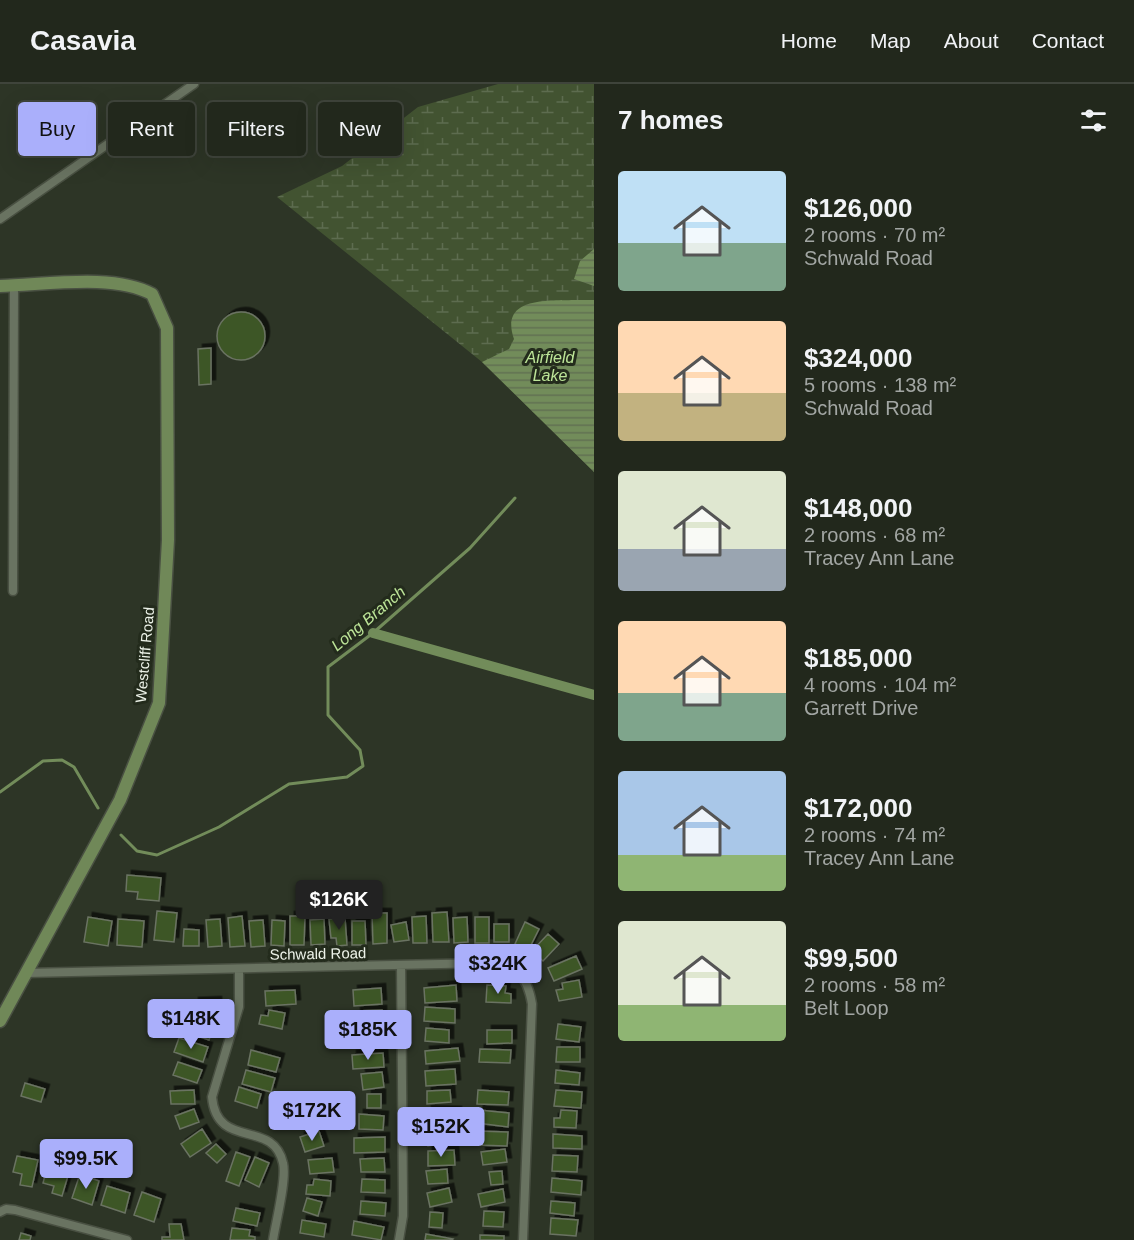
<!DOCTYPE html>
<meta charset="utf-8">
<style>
:root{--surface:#22281c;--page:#2e3429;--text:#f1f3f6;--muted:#a2a6a3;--line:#3f443b;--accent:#aaaffb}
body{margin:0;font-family:Helvetica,sans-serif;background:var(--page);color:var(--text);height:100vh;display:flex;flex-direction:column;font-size:22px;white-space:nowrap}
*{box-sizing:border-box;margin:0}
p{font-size:20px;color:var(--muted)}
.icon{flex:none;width:33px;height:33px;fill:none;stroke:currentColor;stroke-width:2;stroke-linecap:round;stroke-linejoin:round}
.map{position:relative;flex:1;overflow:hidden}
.side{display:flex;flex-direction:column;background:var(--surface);width:540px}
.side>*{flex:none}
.guide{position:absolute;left:18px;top:18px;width:486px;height:54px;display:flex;gap:12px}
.price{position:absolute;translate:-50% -51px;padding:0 14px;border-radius:6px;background:var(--accent);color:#111;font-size:20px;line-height:39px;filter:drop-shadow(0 2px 3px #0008)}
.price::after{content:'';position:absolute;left:50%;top:36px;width:18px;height:14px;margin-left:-9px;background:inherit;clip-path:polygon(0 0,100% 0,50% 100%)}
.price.active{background:#222;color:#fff}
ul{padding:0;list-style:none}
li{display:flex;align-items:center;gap:18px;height:150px;padding:0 24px}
li span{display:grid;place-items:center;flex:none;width:168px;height:120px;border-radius:6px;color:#555}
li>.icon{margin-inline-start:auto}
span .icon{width:72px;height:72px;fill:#fffc;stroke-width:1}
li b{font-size:26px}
h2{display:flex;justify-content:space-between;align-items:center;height:72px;padding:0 24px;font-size:26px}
.tag{padding:0 21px;border-radius:6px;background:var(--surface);box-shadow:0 6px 24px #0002,0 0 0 2px var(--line);font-size:21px;line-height:54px}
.tag.active{background:var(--accent);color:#111}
header{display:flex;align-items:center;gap:36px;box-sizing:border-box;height:84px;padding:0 30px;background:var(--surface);border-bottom:2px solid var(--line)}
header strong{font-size:28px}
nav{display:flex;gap:33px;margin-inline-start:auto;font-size:21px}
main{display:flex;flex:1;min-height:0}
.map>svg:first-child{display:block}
.wetland{fill:url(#wetland-marsh)}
.water{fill:url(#water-rules)}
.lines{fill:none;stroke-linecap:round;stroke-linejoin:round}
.stream{stroke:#728c5a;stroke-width:3}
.canal{stroke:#728c5a;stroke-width:10}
.building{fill:#3e5625;stroke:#6a7362;stroke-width:1.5;filter:url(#shadow)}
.street-casing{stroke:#495042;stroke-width:11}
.secondary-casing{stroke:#495042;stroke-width:15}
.street{stroke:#697361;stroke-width:8}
.secondary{stroke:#708858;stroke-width:12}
.labels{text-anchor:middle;stroke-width:6;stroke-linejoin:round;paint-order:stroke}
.street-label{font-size:15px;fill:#ecf2e8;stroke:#232b1c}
.water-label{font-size:16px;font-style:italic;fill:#bde598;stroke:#232b1c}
</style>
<header>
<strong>Casavia</strong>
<nav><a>Home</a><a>Map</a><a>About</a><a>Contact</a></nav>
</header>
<main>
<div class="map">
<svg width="594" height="1156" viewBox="0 0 594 1156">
<defs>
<pattern id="wetland-marsh" width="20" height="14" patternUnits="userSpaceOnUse" patternTransform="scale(1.5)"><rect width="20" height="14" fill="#425331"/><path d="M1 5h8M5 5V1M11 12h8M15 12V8" fill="none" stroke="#5d6c4f"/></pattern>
<pattern id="water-rules" width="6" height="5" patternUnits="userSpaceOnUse" patternTransform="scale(1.5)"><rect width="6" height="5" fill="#728c5a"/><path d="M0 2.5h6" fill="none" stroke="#617152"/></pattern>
<filter id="shadow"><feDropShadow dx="4.5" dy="-4.5" stdDeviation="0" flood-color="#0009"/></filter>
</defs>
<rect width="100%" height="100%" fill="#2d3526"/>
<!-- wetland -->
<path class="wetland" d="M 498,0 L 594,0 L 594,388 L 482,278 L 277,113 L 342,82 L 418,23 Z"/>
<!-- water -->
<path class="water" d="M 594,165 L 594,202 L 574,195 L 580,177 Z
M 576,216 L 594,216 L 594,388 L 482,278 L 509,265 L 514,255 C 499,212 549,217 576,216 Z"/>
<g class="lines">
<!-- stream -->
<path class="stream" d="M 0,708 L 43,677 L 62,676 L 74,683 L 98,724
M 121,751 L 137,767 L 157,771 L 219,743 L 289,700 L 347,693 L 363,682 L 360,666 L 328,631 L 328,583 L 373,549 L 470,464 L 515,414"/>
<!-- canal -->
<path class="canal" d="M 373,549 L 594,611"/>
</g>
<!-- building -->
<path class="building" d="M217 252a24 24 0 1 1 48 0a24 24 0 1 1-48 0Z
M 211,264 L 211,300 L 199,301 L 198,265 Z
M 127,791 L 161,794 L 159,817 L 137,815 L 138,808 L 126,807 Z
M 157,827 L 177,829 L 174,858 L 154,856 Z
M 447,828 L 449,858 L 433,858 L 432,829 Z
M 372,829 L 387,829 L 387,859 L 373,860 Z
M 242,832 L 245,862 L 230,863 L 228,834 Z
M 290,832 L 305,832 L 304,861 L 290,861 Z
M 426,832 L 427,859 L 413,859 L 412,833 Z
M 88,833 L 112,837 L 108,862 L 84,858 Z
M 467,833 L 468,858 L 454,859 L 453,834 Z
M 475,833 L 489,833 L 489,859 L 475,859 Z
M 345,834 L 347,861 L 337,862 L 336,854 L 331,854 L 329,835 Z
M 118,835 L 144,837 L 142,863 L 117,861 Z
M 220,835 L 222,862 L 208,863 L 206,836 Z
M 324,835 L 325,860 L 311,861 L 310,836 Z
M 263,836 L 265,862 L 251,863 L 249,837 Z
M 272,836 L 285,837 L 284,862 L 271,861 Z
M 352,837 L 365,837 L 366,861 L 352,861 Z
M 406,838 L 409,856 L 394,858 L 391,841 Z
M 525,838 L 539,845 L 528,867 L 515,860 Z
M 494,840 L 509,840 L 509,858 L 494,858 Z
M 184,845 L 199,846 L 199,862 L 183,862 Z
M 548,850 L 559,860 L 543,877 L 532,867 Z
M 576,872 L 582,885 L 554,897 L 548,884 Z
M 579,896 L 582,913 L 559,917 L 556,906 L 563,905 L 562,899 Z
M 456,901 L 457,917 L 425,919 L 424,904 Z
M 487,901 L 506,902 L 505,909 L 511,910 L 511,919 L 486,918 Z
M 381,904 L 382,920 L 354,922 L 353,906 Z
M 295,906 L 296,920 L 266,922 L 265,907 Z
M 217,917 L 218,932 L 194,933 L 194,918 Z
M 425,923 L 455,925 L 455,939 L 424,937 Z
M 269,926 L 285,929 L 282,945 L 259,940 L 261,931 L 268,932 Z
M 382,926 L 382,940 L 357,941 L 356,927 Z
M 191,936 L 213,944 L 209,956 L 187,948 Z
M 558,940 L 581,943 L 579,958 L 556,955 Z
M 426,944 L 449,946 L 449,959 L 425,957 Z
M 487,946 L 512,946 L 512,959 L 487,960 Z
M 382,947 L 383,961 L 357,962 L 356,948 Z
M 179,954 L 208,963 L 203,978 L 174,968 Z
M 557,963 L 580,963 L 580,978 L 556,978 Z
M 458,964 L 460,977 L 426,980 L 425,967 Z
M 480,965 L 511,966 L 510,979 L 479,978 Z
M 251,966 L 280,974 L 276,988 L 248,981 Z
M 383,969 L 384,983 L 353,985 L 352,971 Z
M 178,978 L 202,986 L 197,999 L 173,991 Z
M 455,985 L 456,1000 L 426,1002 L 425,987 Z
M 246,986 L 275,994 L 271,1008 L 242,1000 Z
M 556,986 L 580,989 L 579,1001 L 555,999 Z
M 382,988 L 384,1003 L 363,1006 L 361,990 Z
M 25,999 L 45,1005 L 41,1018 L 21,1012 Z
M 239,1003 L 261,1010 L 257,1024 L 235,1017 Z
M 194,1006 L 195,1020 L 171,1020 L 170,1007 Z
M 450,1006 L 451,1018 L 427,1020 L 427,1007 Z
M 478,1006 L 509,1008 L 508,1021 L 477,1020 Z
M 556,1006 L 582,1008 L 581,1024 L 554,1022 Z
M 367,1010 L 381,1010 L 381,1024 L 367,1024 Z
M 194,1025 L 199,1038 L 180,1045 L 175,1032 Z
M 427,1026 L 457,1027 L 456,1041 L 426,1040 Z
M 479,1026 L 509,1029 L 508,1043 L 477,1039 Z
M 561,1026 L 577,1027 L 576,1044 L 554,1043 L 554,1034 L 560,1034 Z
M 359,1030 L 384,1032 L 383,1046 L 359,1045 Z
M 449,1043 L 451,1058 L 428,1062 L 426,1052 L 433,1051 L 432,1046 Z
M 202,1045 L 211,1059 L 190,1073 L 181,1060 Z
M 319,1047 L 324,1062 L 305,1068 L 300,1053 Z
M 476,1047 L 508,1048 L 507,1062 L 476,1061 Z
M 553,1050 L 582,1052 L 582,1065 L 553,1064 Z
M 385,1053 L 385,1068 L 354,1069 L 354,1054 Z
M 216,1060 L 226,1070 L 217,1079 L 206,1069 Z
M 505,1065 L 507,1078 L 483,1081 L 481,1068 Z
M 454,1066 L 455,1081 L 428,1082 L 428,1067 Z
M 236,1068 L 250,1073 L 239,1102 L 226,1097 Z
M 553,1071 L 578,1072 L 577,1088 L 552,1087 Z
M 17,1072 L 38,1076 L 32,1103 L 20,1101 L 22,1090 L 13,1088 Z
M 255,1073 L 269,1079 L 259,1103 L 245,1096 Z
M 332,1074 L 334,1088 L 310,1090 L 308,1076 Z
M 384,1074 L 385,1088 L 361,1088 L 360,1075 Z
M 56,1081 L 70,1085 L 62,1112 L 52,1109 L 54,1102 L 43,1099 L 47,1084 L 55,1086 Z
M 447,1085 L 448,1099 L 428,1100 L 426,1087 Z
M 502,1087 L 503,1100 L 491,1101 L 489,1088 Z
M 80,1090 L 99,1097 L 92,1121 L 72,1114 Z
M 552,1094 L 582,1097 L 581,1111 L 551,1108 Z
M 314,1095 L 331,1097 L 330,1112 L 306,1110 L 307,1101 L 313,1101 Z
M 362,1095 L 385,1096 L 385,1109 L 361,1108 Z
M 107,1102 L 130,1109 L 125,1129 L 101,1121 Z
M 449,1104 L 452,1118 L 430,1123 L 427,1109 Z
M 503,1105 L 505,1118 L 481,1123 L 478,1110 Z
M 142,1108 L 161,1115 L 154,1138 L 134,1131 Z
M 307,1114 L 322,1118 L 318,1132 L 303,1127 Z
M 361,1117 L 386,1119 L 385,1132 L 360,1130 Z
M 551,1117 L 575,1119 L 574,1132 L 550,1129 Z
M 236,1124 L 260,1129 L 257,1142 L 233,1137 Z
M 484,1127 L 504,1128 L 503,1143 L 483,1142 Z
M 430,1128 L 443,1129 L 442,1144 L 429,1143 Z
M 551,1134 L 578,1136 L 576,1152 L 550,1150 Z
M 302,1136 L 326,1140 L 324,1153 L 300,1149 Z
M 354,1137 L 384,1143 L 381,1156 L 352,1151 Z
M 169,1140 L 181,1140 L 184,1156 L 162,1156 L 162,1153 L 170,1153 Z
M 232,1144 L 250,1146 L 249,1152 L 255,1153 L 255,1156 L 230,1156 Z
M 21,1149 L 31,1152 L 30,1156 L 19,1156 Z
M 426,1150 L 453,1155 L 452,1156 L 425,1156 Z
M 480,1151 L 504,1152 L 504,1156 L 480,1156 Z"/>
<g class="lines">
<defs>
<path id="street" d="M 0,135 L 194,0
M 13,507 L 14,201
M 239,885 L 239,923 L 212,1013 C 217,1067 273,1034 283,1079 C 287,1095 276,1137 273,1156
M 26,889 L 487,879 C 517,883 527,890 532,920 L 523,1156
M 0,1128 L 6,1125 L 15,1126 L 127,1156
M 399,1156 L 403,1132 L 403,1112 L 401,881"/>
<path id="secondary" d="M 0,202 C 45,201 113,189 152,210 L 167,244 L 168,456 L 159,619 L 120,716 L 0,937"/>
</defs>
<!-- street casing -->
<use href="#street" class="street-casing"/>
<!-- secondary casing -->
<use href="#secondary" class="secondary-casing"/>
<!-- street -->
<use href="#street" class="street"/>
<!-- secondary -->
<use href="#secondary" class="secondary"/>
</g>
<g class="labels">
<!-- street labels -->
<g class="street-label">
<text transform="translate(145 571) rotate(-85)" y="5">Westcliff Road</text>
<text transform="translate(318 870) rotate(-1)" y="5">Schwald Road</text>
</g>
<!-- water labels -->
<g class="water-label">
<text x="550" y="279">Airfield<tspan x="550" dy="18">Lake</tspan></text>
<text transform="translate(368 534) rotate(-40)" y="6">Long Branch</text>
</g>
</g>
</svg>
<b class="price active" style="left:339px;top:847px">$126K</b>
<b class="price" style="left:498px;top:911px">$324K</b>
<b class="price" style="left:191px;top:966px">$148K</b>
<b class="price" style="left:368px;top:977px">$185K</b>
<b class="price" style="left:312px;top:1058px">$172K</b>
<b class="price" style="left:441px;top:1074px">$152K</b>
<b class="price" style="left:86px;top:1106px">$99.5K</b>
<div class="guide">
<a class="tag active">Buy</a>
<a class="tag">Rent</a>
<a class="tag">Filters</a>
<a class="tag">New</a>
</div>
</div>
<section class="side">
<h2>7 homes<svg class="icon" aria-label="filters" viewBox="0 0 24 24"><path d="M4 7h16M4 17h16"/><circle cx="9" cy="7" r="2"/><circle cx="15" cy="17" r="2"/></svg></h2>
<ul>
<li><span style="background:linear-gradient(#bfe0f5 60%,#7fa58c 0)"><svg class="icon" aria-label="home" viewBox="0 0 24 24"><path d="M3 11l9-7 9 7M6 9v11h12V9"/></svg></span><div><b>$126,000</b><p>2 rooms · 70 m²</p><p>Schwald Road</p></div></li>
<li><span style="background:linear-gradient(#ffd9b3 60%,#c2b280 0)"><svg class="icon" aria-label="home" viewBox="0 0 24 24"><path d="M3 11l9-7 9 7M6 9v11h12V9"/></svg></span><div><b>$324,000</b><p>5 rooms · 138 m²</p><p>Schwald Road</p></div></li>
<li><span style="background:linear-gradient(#dfe7d0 65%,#9aa5b1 0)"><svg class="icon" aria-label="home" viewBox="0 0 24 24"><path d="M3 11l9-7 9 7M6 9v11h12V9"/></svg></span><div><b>$148,000</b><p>2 rooms · 68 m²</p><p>Tracey Ann Lane</p></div></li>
<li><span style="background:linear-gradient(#ffd9b3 60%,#7fa58c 0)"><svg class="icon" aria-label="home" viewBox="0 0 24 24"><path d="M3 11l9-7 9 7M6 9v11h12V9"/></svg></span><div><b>$185,000</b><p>4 rooms · 104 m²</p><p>Garrett Drive</p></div></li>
<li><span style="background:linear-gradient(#a9c7e8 70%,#8fb573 0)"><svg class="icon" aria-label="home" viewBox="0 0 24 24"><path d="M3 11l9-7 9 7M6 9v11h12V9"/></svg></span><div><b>$172,000</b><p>2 rooms · 74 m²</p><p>Tracey Ann Lane</p></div></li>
<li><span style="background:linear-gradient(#dfe7d0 70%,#8fb573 0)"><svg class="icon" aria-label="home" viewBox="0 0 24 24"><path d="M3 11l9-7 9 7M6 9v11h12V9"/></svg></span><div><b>$99,500</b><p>2 rooms · 58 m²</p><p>Belt Loop</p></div></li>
</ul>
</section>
</main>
